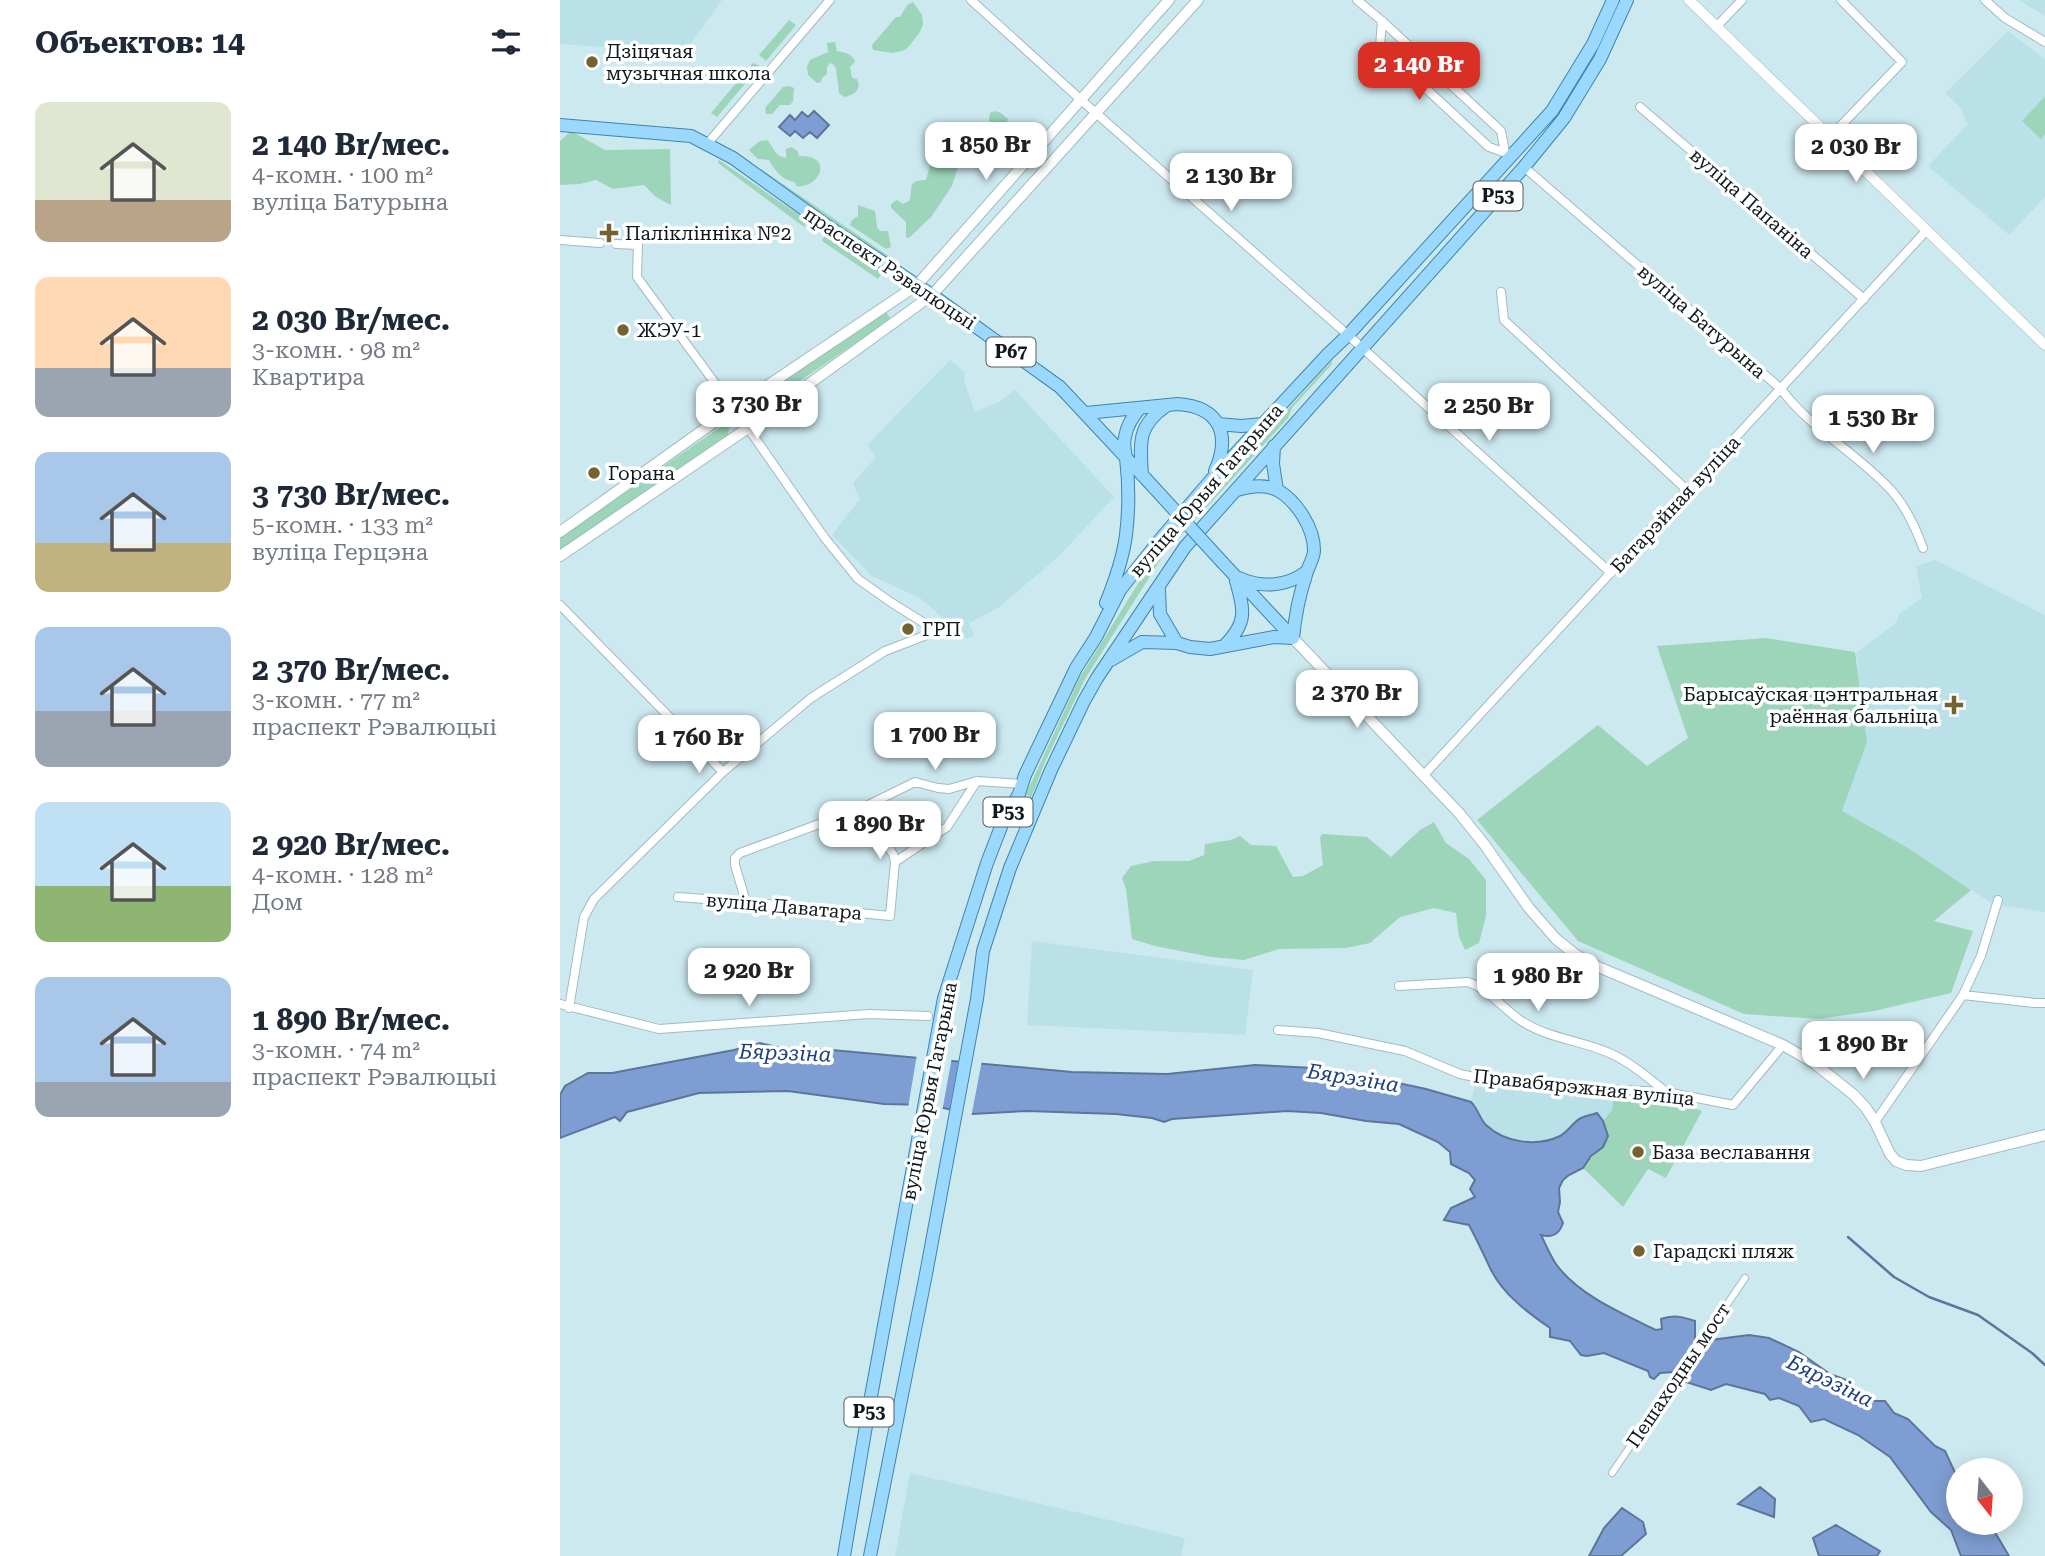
<!DOCTYPE html>
<html lang="ru">
<meta charset="utf-8">
<style>
:root{--surface:#fff;--page:#f6f6f7;--text:#1f2937;--muted:#747a83;--accent:#d93025}
body{margin:0;font-family:"Roboto Serif",serif;background:var(--page);color:var(--text);height:100vh;display:flex;flex-direction:column;font-size:26px;white-space:nowrap}
*{box-sizing:border-box;margin:0}
p{font-size:23px;color:var(--muted)}
.icon{flex:none;width:38px;height:38px;fill:none;stroke:currentColor;stroke-width:2;stroke-linecap:round;stroke-linejoin:round}
.map{position:relative;flex:1;overflow:hidden}
.sheet{display:flex;flex-direction:column;background:var(--surface);width:560px}
.sheet>*{flex:none}
.needle{width:46px;rotate:163deg}
.buttons{position:absolute;left:1386px;top:1458px;display:grid;gap:14px}
.buttons a{display:grid;place-items:center;width:77px;height:77px;border-radius:50%;background:var(--surface);box-shadow:0 4px 18px #0003;font-size:35px}
.price{position:absolute;translate:-50% -60px;padding:0 16px;border-radius:14px;background:#fff;color:#222;font-size:23px;line-height:46px;filter:drop-shadow(0 2px 4px #0008)}
.price::after{content:'';position:absolute;left:50%;top:42px;width:21px;height:16px;margin-left:-10px;background:inherit;clip-path:polygon(0 0,100% 0,50% 100%)}
.price.on{background:var(--accent);color:#fff}
ul{padding:0;list-style:none}
li{display:flex;align-items:center;gap:21px;height:175px;padding:0 35px}
li span{display:grid;place-items:center;flex:none;width:196px;height:140px;border-radius:14px;color:#555}
li>.icon{margin-inline-start:auto}
span .icon{width:84px;height:84px;fill:#fffc;stroke-width:1}
li b{font-size:30px}
h2{display:flex;justify-content:space-between;align-items:center;height:84px;padding:0 35px;font-size:30px}
main{display:flex;flex:1;min-height:0}
.map>svg:first-child{display:block}
.built{fill:#bae0e8}
.green{fill:#9cd5ba}
.water{fill:#7e9dd2;stroke:#5d759b;stroke-width:2}
.pier{fill:#cde9f0}
.lines{fill:none;stroke-linecap:round;stroke-linejoin:round}
.stream{stroke:#5d759b;stroke-width:2.5}
.pedestrian-casing{stroke:#a0bbc1;stroke-width:8}
.minor-casing{stroke:#a0bbc1;stroke-width:10}
.tertiary-casing{stroke:#a0bbc1;stroke-width:11}
.secondary-casing{stroke:#a0bbc1;stroke-width:12}
.primary-casing{stroke:#3d85ad;stroke-width:14}
.pedestrian{stroke:#fff;stroke-width:6}
.minor{stroke:#fff;stroke-width:8}
.tertiary{stroke:#fff;stroke-width:10}
.secondary{stroke:#fff;stroke-width:10}
.primary{stroke:#9ad9fd;stroke-width:12}
.primary-bridge-casing{stroke:#3d85ad;stroke-width:14;stroke-linecap:butt}
.primary-bridge{stroke:#9ad9fd;stroke-width:12}
.poi-dot{fill:#746331;stroke:#fff;stroke-width:2.5}
.labels{text-anchor:middle;stroke-width:7;stroke-linejoin:round;paint-order:stroke}
.shield{fill:#fff;stroke:#575e60;stroke-width:2}
.shield-label{font-size:18px;font-weight:bold;fill:#0f191c}
.poi-label{font-size:19px;fill:#0f191c;stroke:#fff;text-anchor:start}
.street-label{font-size:19px;fill:#0f191c;stroke:#fff}
.water-label{font-size:21px;font-style:italic;fill:#1c4080;stroke:#fff}
</style>
<main>
<section class="sheet">
<h2>Объектов: 14<svg class="icon" aria-label="filters" viewBox="0 0 24 24"><path d="M4 7h16M4 17h16"/><circle cx="9" cy="7" r="2"/><circle cx="15" cy="17" r="2"/></svg></h2>
<ul>
<li><span style="background:linear-gradient(#dfe7d0 70%,#b9a48a 0)"><svg class="icon" aria-label="home" viewBox="0 0 24 24"><path d="M3 11l9-7 9 7M6 9v11h12V9"/></svg></span><div><b>2 140 Br/мес.</b><p>4-комн. · 100 m²</p><p>вуліца Батурына</p></div></li>
<li><span style="background:linear-gradient(#ffd9b3 65%,#9aa5b1 0)"><svg class="icon" aria-label="home" viewBox="0 0 24 24"><path d="M3 11l9-7 9 7M6 9v11h12V9"/></svg></span><div><b>2 030 Br/мес.</b><p>3-комн. · 98 m²</p><p>Квартира</p></div></li>
<li><span style="background:linear-gradient(#a9c7e8 65%,#c2b280 0)"><svg class="icon" aria-label="home" viewBox="0 0 24 24"><path d="M3 11l9-7 9 7M6 9v11h12V9"/></svg></span><div><b>3 730 Br/мес.</b><p>5-комн. · 133 m²</p><p>вуліца Герцэна</p></div></li>
<li><span style="background:linear-gradient(#a9c7e8 60%,#9aa5b1 0)"><svg class="icon" aria-label="home" viewBox="0 0 24 24"><path d="M3 11l9-7 9 7M6 9v11h12V9"/></svg></span><div><b>2 370 Br/мес.</b><p>3-комн. · 77 m²</p><p>праспект Рэвалюцыі</p></div></li>
<li><span style="background:linear-gradient(#bfe0f5 60%,#8fb573 0)"><svg class="icon" aria-label="home" viewBox="0 0 24 24"><path d="M3 11l9-7 9 7M6 9v11h12V9"/></svg></span><div><b>2 920 Br/мес.</b><p>4-комн. · 128 m²</p><p>Дом</p></div></li>
<li><span style="background:linear-gradient(#a9c7e8 75%,#9aa5b1 0)"><svg class="icon" aria-label="home" viewBox="0 0 24 24"><path d="M3 11l9-7 9 7M6 9v11h12V9"/></svg></span><div><b>1 890 Br/мес.</b><p>3-комн. · 74 m²</p><p>праспект Рэвалюцыі</p></div></li>
</ul>
</section>
<div class="map">
<svg width="1485" height="1556" viewBox="0 0 1485 1556">
<rect width="100%" height="100%" fill="#cde9f0"/>
<!-- built -->
<path class="built" d="M 0,0 L 162,0 L 124,53 L 0,44 Z
M 1459,0 L 1485,0 L 1485,16 Z
M 1448,31 L 1485,59 L 1485,197 L 1449,235 L 1368,166 L 1408,124 L 1399,106 L 1385,93 Z
M 390,360 L 404,371 L 405,384 L 415,412 L 439,402 L 455,390 L 554,497 L 498,557 L 438,608 L 409,623 L 414,635 L 407,639 L 360,598 L 312,576 L 272,535 L 300,499 L 293,483 L 316,457 L 307,445 Z
M 1375,560 L 1485,615 L 1485,912 L 1433,904 L 1348,848 L 1282,811 L 1307,742 L 1296,653 L 1336,623 L 1339,614 L 1362,598 L 1356,566 Z
M 472,941 L 693,970 L 685,1035 L 467,1025 Z
M 915,1084 L 972,1091 L 1054,1094 L 1052,1110 L 1043,1121 L 1036,1114 L 1019,1119 L 1003,1135 L 981,1141 L 965,1142 L 946,1137 L 925,1125 L 916,1107 L 911,1102 Z
M 350,1473 L 625,1538 L 621,1556 L 335,1556 Z"/>
<!-- green -->
<path class="green" d="M 353,2 L 362,15 L 363,24 L 360,32 L 350,45 L 345,50 L 333,53 L 313,50 L 312,45 L 336,17 L 340,17 L 347,5 Z
M 229,20 L 236,25 L 206,61 L 199,55 Z
M 275,42 L 277,51 C 284,52 293,54 295,62 L 290,67 L 292,78 L 297,79 C 302,90 294,95 284,97 L 279,93 L 276,69 L 274,65 L 270,63 L 267,67 L 267,74 L 262,78 L 261,82 L 257,83 L 248,75 L 247,67 L 250,60 L 268,52 L 267,43 Z
M 193,63 L 200,66 L 157,117 L 151,113 Z
M 229,86 L 234,88 L 233,101 L 230,105 L 220,105 L 212,114 L 206,114 L 205,108 L 223,87 Z
M 1485,96 L 1485,134 L 1481,139 L 1462,121 Z
M 435,111 L 441,113 L 448,119 L 446,125 L 438,129 L 432,129 L 429,120 L 430,113 Z
M 11,131 L 45,150 L 110,149 L 111,205 L 96,197 L 84,185 L 53,189 L 36,180 L 20,184 L 0,185 L 0,141 Z
M 403,132 L 422,133 L 425,137 L 425,145 L 418,154 L 399,164 L 392,186 L 371,217 L 350,237 L 346,238 L 346,222 L 331,208 L 331,204 L 337,200 L 343,204 L 349,201 C 355,188 344,181 366,180 L 371,161 L 382,153 L 398,147 L 400,136 Z
M 207,140 C 215,148 213,155 226,158 L 226,149 L 231,147 L 238,151 L 239,156 C 274,154 261,189 236,186 L 235,182 C 223,181 214,170 209,160 L 198,159 L 189,150 L 200,141 Z
M 159,160 L 248,221 L 244,227 L 158,163 Z
M 201,169 L 330,257 L 328,259 L 200,171 Z
M 298,205 L 315,211 L 317,227 L 320,231 L 328,231 L 331,247 L 326,249 L 290,225 L 292,220 L 298,216 Z
M 265,234 L 322,273 L 318,279 L 262,241 Z
M 326,312 L 331,319 L 191,414 L 186,406 Z
M 771,362 L 773,363 L 732,408 L 728,418 L 604,554 L 525,679 L 485,762 L 471,798 L 466,794 L 520,677 L 599,550 Z
M 165,424 L 169,428 L 168,435 L 0,550 L 0,537 Z
M 1206,638 L 1295,652 L 1307,742 L 1282,811 L 1348,848 L 1411,890 L 1374,921 L 1413,931 L 1391,993 L 1314,1011 L 1259,1019 L 1184,1014 L 1018,941 L 917,820 L 1038,725 L 1087,766 L 1128,738 L 1097,646 Z
M 874,822 L 886,843 L 909,859 L 926,880 L 926,916 L 919,943 L 905,950 L 899,936 L 896,913 L 874,908 L 840,917 L 810,943 L 786,948 L 719,949 L 684,960 L 651,957 L 595,946 L 572,939 L 566,889 L 562,878 L 571,866 L 594,861 L 629,861 L 644,855 L 645,844 L 671,840 L 680,836 L 691,845 L 716,846 L 733,877 L 743,876 L 763,865 L 760,837 L 763,834 L 807,837 L 831,857 L 860,830 Z
M 1054,1094 L 1101,1096 L 1142,1111 L 1106,1178 L 1088,1169 L 1063,1207 L 1023,1168 C 1037,1147 1052,1149 1043,1121 L 1052,1110 Z"/>
<!-- water -->
<path class="water" d="M 254,111 L 269,125 L 257,138 L 250,132 L 243,138 L 235,131 L 230,136 L 219,127 L 230,115 L 235,120 L 242,112 L 248,117 Z
M 200,1043 L 225,1049 L 250,1048 L 512,1072 L 607,1074 L 695,1065 L 773,1069 L 866,1089 L 911,1102 C 918,1109 920,1119 926,1125 C 945,1143 977,1147 1000,1136 C 1008,1132 1013,1122 1021,1118 C 1025,1116 1032,1115 1037,1113 L 1043,1121 L 1048,1136 L 1043,1147 L 1031,1156 L 1023,1168 L 1009,1175 L 1003,1180 L 999,1188 L 1000,1202 L 998,1212 L 1003,1223 C 999,1235 992,1238 981,1235 C 986,1245 990,1255 996,1264 C 1018,1295 1063,1314 1096,1330 L 1102,1329 L 1101,1319 C 1113,1314 1123,1317 1135,1321 L 1135,1342 L 1189,1335 L 1209,1338 L 1239,1352 L 1270,1374 L 1289,1381 L 1290,1388 L 1311,1401 L 1325,1401 L 1334,1413 L 1348,1419 L 1375,1446 L 1385,1451 L 1398,1479 L 1398,1522 L 1427,1523 L 1436,1534 L 1449,1556 L 1401,1556 L 1391,1530 L 1371,1512 L 1330,1457 L 1298,1435 L 1264,1419 L 1251,1422 L 1239,1406 L 1219,1398 L 1210,1400 L 1205,1394 L 1166,1384 L 1151,1390 L 1126,1382 L 1124,1375 L 1113,1372 L 1100,1373 L 1094,1379 L 1090,1377 L 1088,1371 L 1044,1353 L 1027,1356 L 1021,1355 L 1010,1341 L 990,1337 L 990,1328 C 967,1312 944,1295 931,1270 C 924,1255 917,1240 909,1225 L 884,1220 L 891,1208 L 915,1197 L 910,1189 L 915,1180 L 909,1173 L 891,1164 L 890,1152 L 878,1142 L 839,1124 L 806,1121 L 761,1113 L 727,1111 L 612,1119 L 604,1122 L 592,1118 L 556,1114 L 467,1111 L 412,1114 L 369,1105 L 324,1104 L 228,1091 L 139,1093 L 67,1112 L 60,1121 L 55,1117 L 0,1138 L 0,1095 L 5,1086 L 28,1073 L 52,1073 L 174,1050 Z
M 1200,1487 L 1215,1499 L 1214,1517 L 1178,1504 Z
M 1062,1508 L 1083,1522 L 1086,1534 L 1061,1556 L 1029,1556 L 1044,1528 Z
M 1276,1525 L 1320,1551 L 1317,1556 L 1259,1556 L 1253,1538 Z"/>
<!-- pier -->
<path class="pier" d="M 357,1054 L 392,1057 L 382,1112 L 369,1109 L 348,1108 Z
M 399,1058 L 422,1060 L 411,1118 L 389,1113 Z"/>
<g class="lines">
<!-- stream -->
<path class="stream" d="M 1288,1237 L 1334,1277 L 1369,1297 L 1418,1315 L 1472,1353 L 1485,1365"/>
<defs>
<path id="pedestrian" d="M 1052,1473 L 1185,1278"/>
<path id="minor" d="M 411,0 L 520,99 L 788,335 L 1051,573
M 797,0 L 822,21 L 941,131 L 945,152
M 1425,0 L 1445,18 L 1485,42
M 822,21 L 820,46 L 929,147 L 946,153
M 1157,26 L 1182,0
M 1080,107 L 1304,299
M 1270,137 L 1342,62 L 1281,0
M 148,143 L 270,0
M 964,167 L 1221,389 C 1250,428 1295,452 1328,487 C 1345,504 1355,526 1363,548
M 0,240 L 40,243
M 56,244 L 78,245 L 77,277 L 188,428 L 264,537 L 298,579 L 332,603 L 377,631
M 941,292 L 944,320 L 1127,490
M 0,605 L 163,772
M 863,776 L 1366,231
M 335,862 L 387,827 L 417,781
M 118,897 L 186,902 L 330,916 L 335,862 L 333,854 L 300,809
M 186,902 L 175,865 L 175,858 L 180,853 L 300,809 L 355,782 L 378,788 L 389,789 L 417,781 L 462,784
M 839,986 L 908,982 C 929,989 942,1008 960,1020 C 986,1038 1019,1040 1047,1052 C 1069,1061 1087,1077 1106,1092
M 1403,995 L 1475,1003 L 1485,1003
M 0,1004 L 99,1029 L 309,1014 L 368,1016
M 9,1008 L 24,917 L 34,899 L 163,772 L 251,698 L 325,651 L 377,631
M 718,1030 L 758,1033 L 845,1051 L 900,1074 L 924,1079 L 973,1086 L 1106,1092 L 1173,1105 L 1223,1045
M 1315,1122 L 1403,995 L 1421,956 L 1438,900"/>
<path id="tertiary" d="M 1129,0 L 1485,345"/>
<path id="secondary" d="M 0,532 L 174,408 L 357,285 L 609,0
M 0,556 L 188,428 L 372,295 L 638,0
M 733,638 L 899,813 L 924,844 L 969,908 L 996,939 L 1016,955 L 1036,966 L 1223,1045 L 1254,1063 L 1294,1095 L 1306,1108 L 1315,1122 L 1330,1154 L 1336,1161 L 1346,1165 L 1361,1166 L 1485,1135"/>
<path id="primary" d="M 0,125 L 131,136 L 173,158 L 266,225 L 372,295 L 500,387 L 586,479
M 526,413 L 618,404 C 660,407 671,435 655,471
M 658,424 L 681,426 L 703,424
M 714,446 L 713,464 L 717,490
M 582,475 C 580,443 577,426 606,406
M 677,490 C 690,486 707,484 719,491 C 737,502 754,528 754,550 C 754,559 748,566 746,575 C 739,596 735,617 733,638
M 663,563 L 733,638
M 679,578 C 701,588 726,587 746,572
M 599,589 L 600,614 L 617,643
M 546,603 C 555,581 563,558 566,535 C 569,510 569,483 566,458 C 565,450 563,444 565,437 C 567,425 572,417 580,408
M 664,646 C 688,623 684,610 676,581
M 551,660 L 582,642 L 617,643 L 630,647 L 650,649 L 714,637 L 733,638
M 284,1556 L 310,1402 L 384,998 L 427,863 L 444,819 L 459,794 L 465,775 L 516,668 L 536,637 L 560,590 L 598,542 L 651,480 L 768,354 L 788,335 L 992,111 L 1033,44 L 1053,0
M 310,1556 L 366,1274 L 417,999 L 423,951 L 450,868 L 491,770 L 524,701 L 537,678 L 625,547 L 964,167 L 1004,118 L 1040,59 L 1067,0"/>
</defs>
<!-- pedestrian casing -->
<use href="#pedestrian" class="pedestrian-casing"/>
<!-- minor casing -->
<use href="#minor" class="minor-casing"/>
<!-- tertiary casing -->
<use href="#tertiary" class="tertiary-casing"/>
<!-- secondary casing -->
<use href="#secondary" class="secondary-casing"/>
<!-- primary casing -->
<use href="#primary" class="primary-casing"/>
<!-- pedestrian -->
<use href="#pedestrian" class="pedestrian"/>
<!-- minor -->
<use href="#minor" class="minor"/>
<!-- tertiary -->
<use href="#tertiary" class="tertiary"/>
<!-- secondary -->
<use href="#secondary" class="secondary"/>
<!-- primary -->
<use href="#primary" class="primary"/>
<defs>
<path id="primary-bridge" d="M 586,479 L 663,563"/>
</defs>
<!-- primary-bridge casing -->
<use href="#primary-bridge" class="primary-bridge-casing"/>
<!-- primary-bridge -->
<use href="#primary-bridge" class="primary-bridge"/>
</g>
<!-- markers -->
<g class="poi-dot">
<circle cx="32" cy="62" r="7"/>
<path d="M45.5 222.5h7v7h7v7h-7v7h-7v-7h-7v-7h7z"/>
<circle cx="63" cy="330" r="7"/>
<circle cx="34" cy="473" r="7"/>
<circle cx="348" cy="629" r="7"/>
<path d="M1390.5 694.5h7v7h7v7h-7v7h-7v-7h-7v-7h7z"/>
<circle cx="1078" cy="1152" r="7"/>
<circle cx="1079" cy="1251" r="7"/>
</g>
<g class="labels">
<!-- shield labels -->
<g class="shield">
<rect x="913.5" y="181.5" width="49" height="29" rx="5"/>
<rect x="426.5" y="337.5" width="49" height="29" rx="5"/>
<rect x="423.5" y="797.5" width="49" height="29" rx="5"/>
<rect x="284.5" y="1397.5" width="49" height="29" rx="5"/>
</g>
<g class="shield-label">
<text x="938" y="202">Р53</text>
<text x="451" y="358">Р67</text>
<text x="448" y="818">Р53</text>
<text x="309" y="1418">Р53</text>
</g>
<!-- poi labels -->
<g class="poi-label">
<text x="46" y="58">Дзіцячая<tspan x="46" dy="22">музычная школа</tspan></text>
<text x="65" y="240">Паліклінніка №2</text>
<text x="77" y="337">ЖЭУ-1</text>
<text x="48" y="480">Горана</text>
<text x="362" y="636">ГРП</text>
<text x="1378" y="701" text-anchor="end">Барысаўская цэнтральная<tspan x="1378" dy="22">раённая бальніца</tspan></text>
<text x="1092" y="1159">База веславання</text>
<text x="1093" y="1258">Гарадскі пляж</text>
</g>
<!-- street labels -->
<g class="street-label">
<text transform="translate(1192 203) rotate(41)" y="7">вуліца Папаніна</text>
<text transform="translate(330 268) rotate(34)" y="7">праспект Рэвалюцыі</text>
<text transform="translate(1142 321) rotate(41)" y="7">вуліца Батурына</text>
<text transform="translate(646 490) rotate(-49)" y="7">вуліца Юрыя Гагарына</text>
<text transform="translate(1115 504) rotate(-47)" y="7">Батарэйная вуліца</text>
<text transform="translate(224 906) rotate(5)" y="7">вуліца Даватара</text>
<text transform="translate(1024 1087) rotate(6)" y="7">Правабярэжная вуліца</text>
<text transform="translate(369 1091) rotate(-79)" y="7">вуліца Юрыя Гагарына</text>
<text transform="translate(1118 1375) rotate(-56)" y="7">Пешаходны мост</text>
</g>
<!-- water labels -->
<g class="water-label">
<text transform="translate(225 1053) rotate(2)" y="7">Бярэзіна</text>
<text transform="translate(793 1078) rotate(9)" y="7">Бярэзіна</text>
<text transform="translate(1270 1381) rotate(26)" y="7">Бярэзіна</text>
</g>
</g>
</svg>
<div class="buttons">
<a><svg class="needle" viewBox="-14 -14 28 28"><path d="M0-13l5 13h-10z" fill="#e53935"/><path d="M0 13l5-13h-10z" fill="#747a83"/></svg></a>
</div>
<b class="price on" style="left:859px;top:102px">2 140 Br</b>
<b class="price" style="left:426px;top:182px">1 850 Br</b>
<b class="price" style="left:1296px;top:184px">2 030 Br</b>
<b class="price" style="left:671px;top:213px">2 130 Br</b>
<b class="price" style="left:197px;top:441px">3 730 Br</b>
<b class="price" style="left:929px;top:443px">2 250 Br</b>
<b class="price" style="left:1313px;top:455px">1 530 Br</b>
<b class="price" style="left:797px;top:730px">2 370 Br</b>
<b class="price" style="left:375px;top:772px">1 700 Br</b>
<b class="price" style="left:139px;top:775px">1 760 Br</b>
<b class="price" style="left:320px;top:861px">1 890 Br</b>
<b class="price" style="left:189px;top:1008px">2 920 Br</b>
<b class="price" style="left:978px;top:1013px">1 980 Br</b>
<b class="price" style="left:1303px;top:1081px">1 890 Br</b>
</div>
</main>
